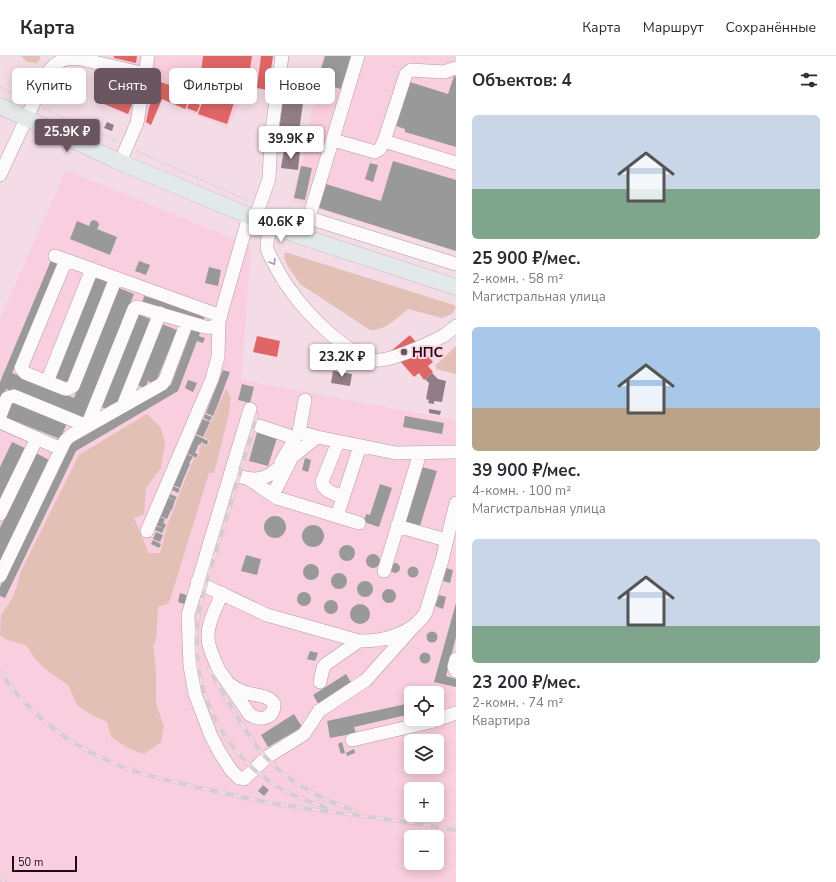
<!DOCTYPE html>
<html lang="ru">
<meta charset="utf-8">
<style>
:root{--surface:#fff;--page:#f2f2f3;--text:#2b2b33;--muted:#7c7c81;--line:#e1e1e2;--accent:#6a545d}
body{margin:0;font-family:"Nunito Sans",sans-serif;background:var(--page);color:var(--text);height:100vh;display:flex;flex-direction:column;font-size:15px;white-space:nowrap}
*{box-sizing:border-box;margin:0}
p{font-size:13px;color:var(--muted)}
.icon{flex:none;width:22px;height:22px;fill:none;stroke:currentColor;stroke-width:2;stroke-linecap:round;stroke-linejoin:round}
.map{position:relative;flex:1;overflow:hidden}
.sheet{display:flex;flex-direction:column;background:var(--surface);width:380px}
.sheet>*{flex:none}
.top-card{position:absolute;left:12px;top:12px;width:380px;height:36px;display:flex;gap:8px}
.fabs{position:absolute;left:404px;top:630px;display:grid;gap:8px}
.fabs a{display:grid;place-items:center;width:40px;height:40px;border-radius:6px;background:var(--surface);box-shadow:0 2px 10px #0003;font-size:20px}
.scale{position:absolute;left:12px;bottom:10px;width:65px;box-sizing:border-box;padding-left:4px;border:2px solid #200a14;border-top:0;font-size:11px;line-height:14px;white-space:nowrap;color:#200a14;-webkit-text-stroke:3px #fcd3e2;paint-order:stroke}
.price{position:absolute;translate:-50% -34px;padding:0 9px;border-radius:4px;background:#fff;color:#222;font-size:13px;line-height:26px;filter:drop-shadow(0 1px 2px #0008)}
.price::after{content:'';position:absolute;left:50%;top:24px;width:12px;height:9px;margin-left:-6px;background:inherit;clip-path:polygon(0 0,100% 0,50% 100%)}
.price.current{background:var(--accent);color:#fff}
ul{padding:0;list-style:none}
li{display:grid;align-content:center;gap:8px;height:212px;padding:0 16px}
li span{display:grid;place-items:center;height:124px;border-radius:6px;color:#555}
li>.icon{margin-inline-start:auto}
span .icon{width:72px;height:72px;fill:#fffc;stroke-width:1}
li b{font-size:17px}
h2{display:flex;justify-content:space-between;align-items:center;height:48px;padding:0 16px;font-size:17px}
.pill{padding:0 14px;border-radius:6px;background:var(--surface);box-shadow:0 2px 10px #0003;font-size:14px;line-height:36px}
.pill.current{background:var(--accent);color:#fff}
header{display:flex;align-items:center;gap:24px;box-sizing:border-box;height:56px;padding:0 20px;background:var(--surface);border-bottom:1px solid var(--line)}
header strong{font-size:19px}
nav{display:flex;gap:22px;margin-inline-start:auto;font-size:14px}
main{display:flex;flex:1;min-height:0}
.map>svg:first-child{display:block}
.built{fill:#f9cede;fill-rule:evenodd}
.green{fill:#e2c0b5}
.shops{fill:#e06666}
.industry{fill:#999}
.building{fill:#927d86}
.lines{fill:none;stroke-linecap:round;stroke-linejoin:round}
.minor-casing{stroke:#b09ba4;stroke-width:14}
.major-casing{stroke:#cabdc2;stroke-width:17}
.path{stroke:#dad3d6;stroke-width:1.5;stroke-dasharray:3 2;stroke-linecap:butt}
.minor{stroke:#fdfafb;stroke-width:13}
.major{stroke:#e2e9e8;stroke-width:16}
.rail-casing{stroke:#d4cdd0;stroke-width:4}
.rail{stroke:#fcd3e2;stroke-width:2.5;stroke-dasharray:8;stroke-linecap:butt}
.oneway{stroke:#a59a9f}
.poi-dot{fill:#6a545d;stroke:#fcd3e2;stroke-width:1.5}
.labels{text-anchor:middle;stroke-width:4;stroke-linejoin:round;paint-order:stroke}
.poi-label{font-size:14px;font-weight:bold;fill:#200a14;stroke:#fcd3e2;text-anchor:start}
</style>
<header>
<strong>Карта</strong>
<nav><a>Карта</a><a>Маршрут</a><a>Сохранённые</a></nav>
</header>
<main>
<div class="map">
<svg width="456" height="826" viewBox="0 0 456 826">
<rect width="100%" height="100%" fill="#f3dce5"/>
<!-- built -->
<path class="built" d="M 111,0 L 274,0 L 269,34 L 249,32 L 227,72 L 162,44 L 151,69 L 101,47 Z
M 322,0 L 456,0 L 456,195 L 292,145 L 301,106 L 303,106 Z
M 66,114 L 251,190 L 241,324 L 456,364 L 456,826 L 0,826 L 0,263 ZM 411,637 L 437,637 L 437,663 L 411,663 ZM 411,685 L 437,685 L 437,711 L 411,711 ZM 411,733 L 437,733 L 437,759 L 411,759 ZM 411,781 L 437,781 L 437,807 L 411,807 Z"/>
<!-- green -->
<path class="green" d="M 21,0 L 40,0 L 40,3 L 37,7 L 27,6 Z
M 285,196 L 454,249 L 456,251 L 452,258 L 442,262 L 408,253 C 397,262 385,275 370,274 L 300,228 L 287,209 L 284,202 Z
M 456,290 L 456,318 L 436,313 L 436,309 Z
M 226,333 L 231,341 L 229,357 L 214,417 L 209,417 L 169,547 L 158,551 L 156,584 L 153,590 L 156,614 L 156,647 L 164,671 L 161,686 L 144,698 L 128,692 L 111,681 L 107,666 L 90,658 L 77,649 L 68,629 L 50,617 L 35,603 L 26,589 L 7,584 L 0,579 L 1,559 L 12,543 L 18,527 L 21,515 L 79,399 L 147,358 L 161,372 L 165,388 L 161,412 L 146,432 L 144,458 L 134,462 L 149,497 L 160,497 L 167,470 L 193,404 L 197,402 L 200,397 L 198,395 L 202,388 L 207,390 L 210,385 L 204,381 Z"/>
<!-- shops -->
<path class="shops" d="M 114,0 L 137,0 L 136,7 L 114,2 Z
M 203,0 L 252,0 L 247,32 L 200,25 Z
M 261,0 L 273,0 L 268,34 L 257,32 Z
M 111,18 L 131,23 L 130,28 L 132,28 L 131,33 L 129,32 L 126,42 L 116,40 L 117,34 L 108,32 Z
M 160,26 L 176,31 L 174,36 L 190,42 L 185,53 L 162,43 L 151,69 L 146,66 L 149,52 Z
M 218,32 L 237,38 L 227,68 L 198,58 L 204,41 L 214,44 Z
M 108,38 L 133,46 L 128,58 L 104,48 Z
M 190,44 L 200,49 L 197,56 L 187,52 Z
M 410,279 L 433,306 L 428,310 L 433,316 L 424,324 L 419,317 L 414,321 L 391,295 Z
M 257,280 L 280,285 L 277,301 L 253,296 Z"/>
<!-- industry -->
<path class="industry" d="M 325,0 L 352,0 L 341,33 L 317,26 Z
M 454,20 L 456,21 L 456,91 L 405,76 L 405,73 L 396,70 L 410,26 L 448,38 Z
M 393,105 L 456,124 L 456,195 L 319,152 L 326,128 L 381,145 Z
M 370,107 L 378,109 L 373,126 L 365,123 Z
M 301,110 L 312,112 L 305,144 L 294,142 Z
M 94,164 L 98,166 L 99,169 L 97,173 L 117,181 L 110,199 L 70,183 L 77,165 L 89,170 L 91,165 Z
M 52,202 L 59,206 L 12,317 L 74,342 L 119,232 L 134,238 L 83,363 L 6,333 L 0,347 L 0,326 Z
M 139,205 L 150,209 L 146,219 L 135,215 Z
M 209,211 L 221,214 L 218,230 L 205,227 Z
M 95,221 L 109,227 L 69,327 L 54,321 Z
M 144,240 L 205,258 L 203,266 L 142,248 Z
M 138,258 L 152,264 L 119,347 L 108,354 L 100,350 Z
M 162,268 L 177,274 L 155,328 L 148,325 L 145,332 L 137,329 Z
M 192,273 L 200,276 L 199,280 L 205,282 L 203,287 L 197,285 L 178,335 L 76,395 L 5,542 L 0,540 L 0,531 L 70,388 L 171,329 Z
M 223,314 L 230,316 L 218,348 L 212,346 L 218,348 L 213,360 L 206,357 Z
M 188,324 L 197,327 L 193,336 L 185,332 Z
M 242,328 L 254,331 L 250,347 L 238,344 Z
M 12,345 L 67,367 L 60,383 L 5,361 Z
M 205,358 L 212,361 L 210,365 L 204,362 Z
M 405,360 L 444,367 L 442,378 L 403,371 Z
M 203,363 L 210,366 L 203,381 L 196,378 Z
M 258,373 L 278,379 L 268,410 L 249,405 Z
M 196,379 L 208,385 L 207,389 L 201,386 L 201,387 L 200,389 L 199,388 L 195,397 L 198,398 L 196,402 L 187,397 Z
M 12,386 L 27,393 L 0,449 L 0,411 Z
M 36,397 L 51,405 L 0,509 L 0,472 Z
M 187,398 L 193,401 L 189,407 L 190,408 L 183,424 L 176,421 Z
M 305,402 L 311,404 L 308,416 L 302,414 Z
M 422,411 L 437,415 L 419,473 L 404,468 Z
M 176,421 L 183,424 L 180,432 L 173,429 Z
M 380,428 L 392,432 L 379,471 L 364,466 L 366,458 L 370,459 Z
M 173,430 L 180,433 L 178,437 L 172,434 Z
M 170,438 L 177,441 L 175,444 L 168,441 Z
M 168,442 L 175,444 L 172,454 L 164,451 Z
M 164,451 L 171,454 L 167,463 L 160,460 Z
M264 471a11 11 0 1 1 22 0a11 11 0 1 1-22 0Z
M 160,461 L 165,463 L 163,467 L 166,468 L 164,473 L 156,469 Z
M302 480a11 11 0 1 1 22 0a11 11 0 1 1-22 0Z
M 156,470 L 164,473 L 162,477 L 155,474 Z
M 156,476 L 163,479 L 160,486 L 153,483 Z
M 153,484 L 161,488 L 159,492 L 151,488 Z
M339 497a8 8 0 1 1 16 0a8 8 0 1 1-16 0Z
M366 505a7 7 0 1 1 14 0a7 7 0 1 1-14 0Z
M 246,499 L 261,503 L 257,519 L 241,515 Z
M390 512a5 5 0 1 1 10 0a5 5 0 1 1-10 0Z
M303 516a8 8 0 1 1 16 0a8 8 0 1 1-16 0Z
M407.5 516a5.5 5.5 0 1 1 11 0a5.5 5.5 0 1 1-11 0Z
M 446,512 L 453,514 L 450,527 L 443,525 Z
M331 525a8 8 0 1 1 16 0a8 8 0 1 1-16 0Z
M357 533a8 8 0 1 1 16 0a8 8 0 1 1-16 0Z
M382 540a7 7 0 1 1 14 0a7 7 0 1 1-14 0Z
M297 543a7 7 0 1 1 14 0a7 7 0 1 1-14 0Z
M 180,537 L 189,540 L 187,549 L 178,546 Z
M 439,539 L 446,541 L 443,553 L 435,550 Z
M324 551a7 7 0 1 1 14 0a7 7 0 1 1-14 0Z
M 456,547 L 456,581 L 446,620 L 456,623 L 456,631 L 434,626 Z
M350 558a10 10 0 1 1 20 0a10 10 0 1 1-20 0Z
M426.5 581a5.5 5.5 0 1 1 11 0a5.5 5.5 0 1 1-11 0Z
M 310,595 L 318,597 L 315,605 L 307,603 Z
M419.5 602a5.5 5.5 0 1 1 11 0a5.5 5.5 0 1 1-11 0Z
M 346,618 L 352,628 L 319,649 L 313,639 Z
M 411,647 L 411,658 L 354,671 L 356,677 L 330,682 L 327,665 Z
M 294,658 L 302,671 L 268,691 L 261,679 Z
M 342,686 L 345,697 L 341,698 L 338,688 Z
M 354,693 L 355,697 L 347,700 L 346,697 Z
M 263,729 L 269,734 L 264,740 L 258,735 Z
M 423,760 L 431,761 L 430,765 L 422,764 Z"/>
<!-- building -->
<path class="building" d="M 17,22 L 24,25 L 20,32 L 14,29 Z
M 286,22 L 306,25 L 298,83 L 278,81 Z
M 107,66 L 114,69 L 112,75 L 104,72 Z
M 284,93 L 300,95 L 298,114 L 281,112 Z
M 333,315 L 352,318 L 350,330 L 331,327 Z
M 432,317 L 438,323 L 446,325 L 442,346 L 434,345 L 434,348 L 428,347 L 429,344 L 426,343 L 429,327 L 425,323 Z
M 429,353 L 441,355 L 440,359 L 429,357 Z"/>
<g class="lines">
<defs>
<path id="minor" d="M 333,84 L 375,96 L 380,93 L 384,85 L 406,18 L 411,14 L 444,16 L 456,12
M 384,85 L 456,107
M 120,106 L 137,67 L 148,0
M 0,119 L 48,16 C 58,4 65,1 81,3 L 145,18
M 255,162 L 269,123 L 271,81 L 282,0
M 309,162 L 456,208
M 271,169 L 267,186 L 267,192 L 269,198 C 276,211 282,224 291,235 C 307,258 348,300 375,304 C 389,306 428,288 441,281 C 447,278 451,274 456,270
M 303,181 L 358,0
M 55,200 L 221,260
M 66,204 L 21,312 L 25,317 L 65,333 L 68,333 L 73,330 L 116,222
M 47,326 L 92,213
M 305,344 L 299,376 L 317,381
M 123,350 L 160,257
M 250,353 L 188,559 L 190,610 L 195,638 L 211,680 L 220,697 L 231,714 L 239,722 L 244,723 L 267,701 L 304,678 L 319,655 L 366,624 L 415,569
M 0,360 L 7,342 L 14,340 L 87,370 L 134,253 L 137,251 L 205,271 C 212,272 215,271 219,265 L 249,160
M 0,366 L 61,393
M 259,370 L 295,382
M 338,386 L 322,426 C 324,436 335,438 343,441
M 281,406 L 299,376
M 230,418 C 246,422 256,427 271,418 L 317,381 L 396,397 L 456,396
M 249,423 L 277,442 L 359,467
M 273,439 L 290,405
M 0,458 L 37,382
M 337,460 L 360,390
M 397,470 L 446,484
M 147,475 L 212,323 L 218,301 L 219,265
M 384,515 L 420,397
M 0,520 L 65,385 L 70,380 L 162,328 L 165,324 L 187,266
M 197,526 L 267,559 L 359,585 C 382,586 415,577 426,556 L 442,504 L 456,447
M 222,537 C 217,551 207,567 208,582 C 208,592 215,605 219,614 L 250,659 C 260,665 274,663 274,648 C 268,638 254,640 244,636 C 238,634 232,630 227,626
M 456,603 L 454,611 L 456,615
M 320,626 L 323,612 L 326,608 L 359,585
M 352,684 L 430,666 L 456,657"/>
<path id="major" d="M 0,50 L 120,106 L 271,169 L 303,181 L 456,231"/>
</defs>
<!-- minor casing -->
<use href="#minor" class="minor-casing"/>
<!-- major casing -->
<use href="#major" class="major-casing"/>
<!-- path -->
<path class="path" d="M 0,31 L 24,43
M 43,52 L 118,86
M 136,95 L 249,145"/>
<!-- minor -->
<use href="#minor" class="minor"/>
<!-- major -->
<use href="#major" class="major"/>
<defs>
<path id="rail" d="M 257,358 C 245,401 232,444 219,486 C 210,515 199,544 197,574 C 192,640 228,704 285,735 C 298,742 311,746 325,751
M 208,612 C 224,638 239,667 258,692 C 282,723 319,744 357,755
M 0,616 C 25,652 58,681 98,700 C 128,716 162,723 196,731 C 220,736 245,742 270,747 C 332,757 394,763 456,774
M 0,822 L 5,826"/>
</defs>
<!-- rail casing -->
<use href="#rail" class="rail-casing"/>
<!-- rail -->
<use href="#rail" class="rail"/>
</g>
<!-- one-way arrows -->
<defs><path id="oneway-chevron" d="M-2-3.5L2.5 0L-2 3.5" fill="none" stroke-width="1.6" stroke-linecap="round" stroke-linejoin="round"/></defs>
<use class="oneway" href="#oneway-chevron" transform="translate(273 206) rotate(59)"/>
<!-- markers -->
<circle class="poi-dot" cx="404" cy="296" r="4"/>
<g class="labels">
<!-- poi labels -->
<g class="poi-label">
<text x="412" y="301">НПС</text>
</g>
</g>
</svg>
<div class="fabs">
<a><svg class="icon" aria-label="locate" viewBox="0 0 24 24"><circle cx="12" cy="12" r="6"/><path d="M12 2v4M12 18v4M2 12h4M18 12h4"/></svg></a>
<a><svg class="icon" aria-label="layers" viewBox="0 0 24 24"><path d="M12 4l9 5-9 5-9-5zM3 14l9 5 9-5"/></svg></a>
<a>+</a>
<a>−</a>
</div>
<div class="scale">50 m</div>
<b class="price current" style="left:67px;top:97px">25.9K ₽</b>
<b class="price" style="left:291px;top:104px">39.9K ₽</b>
<b class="price" style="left:281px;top:187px">40.6K ₽</b>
<b class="price" style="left:342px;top:322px">23.2K ₽</b>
<div class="top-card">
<a class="pill">Купить</a>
<a class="pill current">Снять</a>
<a class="pill">Фильтры</a>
<a class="pill">Новое</a>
</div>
</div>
<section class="sheet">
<h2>Объектов: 4<svg class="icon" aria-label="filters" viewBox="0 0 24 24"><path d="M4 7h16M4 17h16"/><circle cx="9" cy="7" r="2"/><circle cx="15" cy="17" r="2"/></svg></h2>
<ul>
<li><span style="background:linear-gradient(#c9d6e8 60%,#7fa58c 0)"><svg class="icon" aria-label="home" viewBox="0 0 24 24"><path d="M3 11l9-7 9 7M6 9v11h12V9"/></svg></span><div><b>25 900 ₽/мес.</b><p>2-комн. · 58 m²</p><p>Магистральная улица</p></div></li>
<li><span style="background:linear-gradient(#a9c7e8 65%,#b9a48a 0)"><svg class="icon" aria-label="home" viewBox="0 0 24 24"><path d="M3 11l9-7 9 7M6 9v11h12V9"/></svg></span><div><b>39 900 ₽/мес.</b><p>4-комн. · 100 m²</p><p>Магистральная улица</p></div></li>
<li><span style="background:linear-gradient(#c9d6e8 70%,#7fa58c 0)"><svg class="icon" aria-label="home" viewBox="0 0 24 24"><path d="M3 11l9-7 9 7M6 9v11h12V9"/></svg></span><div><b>23 200 ₽/мес.</b><p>2-комн. · 74 m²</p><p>Квартира</p></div></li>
</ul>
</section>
</main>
